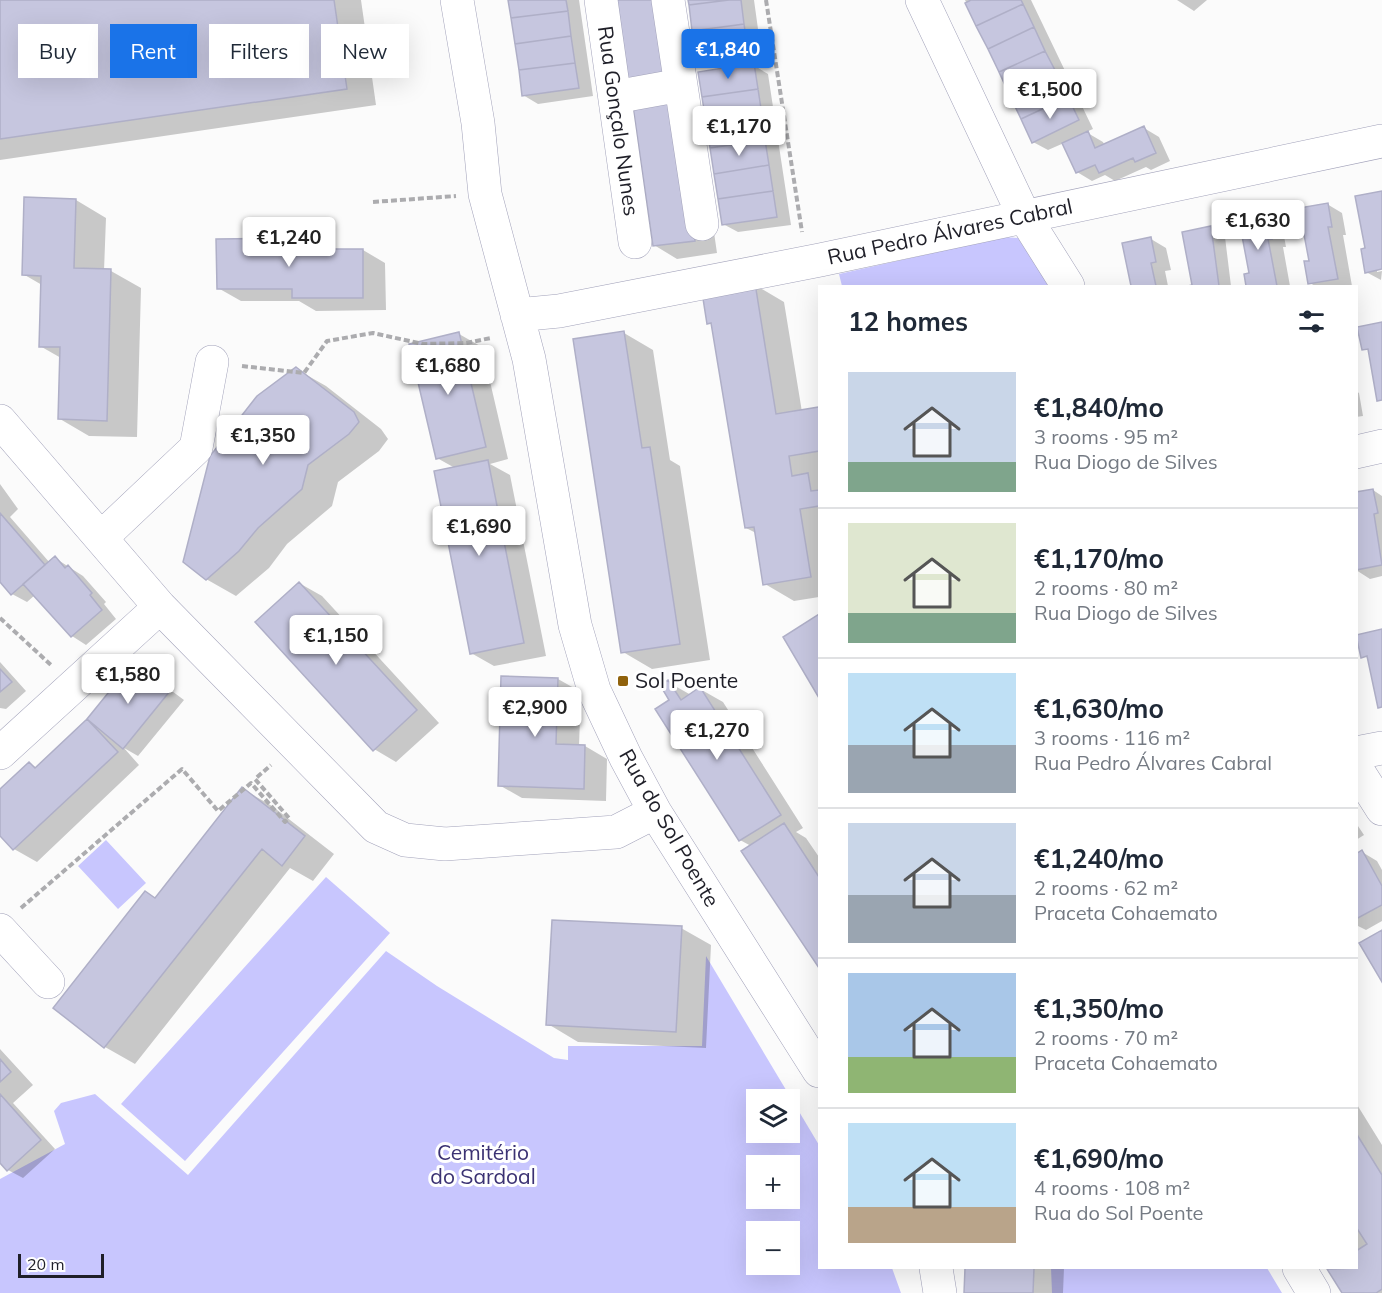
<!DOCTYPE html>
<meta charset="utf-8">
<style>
:root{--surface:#fff;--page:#f2f2f3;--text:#1f2937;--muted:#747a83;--line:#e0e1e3;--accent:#1a73e8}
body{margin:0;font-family:Mulish,sans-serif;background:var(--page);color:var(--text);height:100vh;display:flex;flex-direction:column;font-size:22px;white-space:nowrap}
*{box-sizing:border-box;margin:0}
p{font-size:20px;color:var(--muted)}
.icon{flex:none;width:33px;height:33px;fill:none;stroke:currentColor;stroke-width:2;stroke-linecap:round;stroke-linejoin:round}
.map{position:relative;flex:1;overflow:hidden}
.sheet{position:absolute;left:818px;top:285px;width:540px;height:984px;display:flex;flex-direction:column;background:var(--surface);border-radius:0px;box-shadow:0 6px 24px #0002}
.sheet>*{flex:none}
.top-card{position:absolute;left:18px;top:24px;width:570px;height:54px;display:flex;gap:12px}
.fabs{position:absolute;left:746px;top:1089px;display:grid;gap:12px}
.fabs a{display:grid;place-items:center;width:54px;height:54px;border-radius:0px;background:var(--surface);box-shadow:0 6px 24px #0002;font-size:30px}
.scale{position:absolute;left:18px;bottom:15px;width:86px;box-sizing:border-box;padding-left:6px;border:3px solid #1f1f28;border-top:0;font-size:16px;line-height:21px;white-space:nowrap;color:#1f1f28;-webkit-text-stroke:4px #fff;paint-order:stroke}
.price{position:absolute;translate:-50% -51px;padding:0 14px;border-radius:6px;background:#fff;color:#222;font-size:20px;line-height:39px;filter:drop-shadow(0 2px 3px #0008)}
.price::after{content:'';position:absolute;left:50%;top:36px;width:18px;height:14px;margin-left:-9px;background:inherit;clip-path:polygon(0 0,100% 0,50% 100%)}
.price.on{background:var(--accent);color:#fff}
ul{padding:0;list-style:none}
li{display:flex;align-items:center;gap:18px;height:150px;padding:0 30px}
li+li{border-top:2px solid var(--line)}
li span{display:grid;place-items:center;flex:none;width:168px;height:120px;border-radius:0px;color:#555}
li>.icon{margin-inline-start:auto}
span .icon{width:72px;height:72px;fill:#fffc;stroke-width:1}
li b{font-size:26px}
h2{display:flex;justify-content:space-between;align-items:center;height:72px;padding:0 30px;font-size:26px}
.tag{padding:0 21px;border-radius:0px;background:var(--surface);box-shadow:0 6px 24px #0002;font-size:21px;line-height:54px}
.tag.on{background:var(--accent);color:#fff}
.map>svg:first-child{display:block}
.green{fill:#c8c6fe;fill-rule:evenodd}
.shadow{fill:#0003}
.building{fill:#c6c6df;stroke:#afafc7;stroke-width:1.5}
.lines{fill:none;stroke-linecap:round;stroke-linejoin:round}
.minor-casing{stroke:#a2a2ba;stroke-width:34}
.path{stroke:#acacaf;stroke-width:4;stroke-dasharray:6 3;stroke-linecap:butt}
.minor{stroke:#fff;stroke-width:33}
.poi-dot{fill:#90620c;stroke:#fff;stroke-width:2}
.labels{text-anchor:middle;stroke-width:6;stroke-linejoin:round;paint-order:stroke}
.street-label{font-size:21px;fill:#1f1f28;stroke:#fff}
.poi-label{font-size:21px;fill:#1f1f28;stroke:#fff;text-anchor:start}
.park-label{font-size:21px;fill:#3b3273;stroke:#fff}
</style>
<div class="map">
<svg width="1382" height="1293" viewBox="0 0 1382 1293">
<rect width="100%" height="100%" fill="#fbfbfb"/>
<!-- green -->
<path class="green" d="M 1004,237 L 1018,238 L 1049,286 L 842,286 L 839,274 Z
M 106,840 L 146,883 L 118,909 L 78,866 Z
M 326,877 L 390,933 L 185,1161 L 121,1104 Z
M 386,951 L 437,986 L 554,1058 L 568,1060 L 568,1046 L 702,1046 L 706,956 L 819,1145 L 819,1268 L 892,1268 L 901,1293 L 0,1293 L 0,1179 L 65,1144 L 54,1111 L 61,1103 L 95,1094 L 188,1175 ZM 756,1100 L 789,1100 L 789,1132 L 756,1132 ZM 756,1166 L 789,1166 L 789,1198 L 756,1198 ZM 756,1232 L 789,1232 L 789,1264 L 756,1264 Z
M 1051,1268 L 1267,1268 L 1282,1293 L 1052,1293 Z"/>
<!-- shadow -->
<path class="shadow" d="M 0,0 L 361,0 L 376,105 L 0,160 Z
M 510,0 L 579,0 L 593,96 L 538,104 L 523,95 Z
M 690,0 L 754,0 L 762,58 L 712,65 L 697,56 Z
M 965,0 L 1031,0 L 1093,129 L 1086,132 L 1103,142 L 1105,146 L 1144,128 L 1159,137 L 1170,161 L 1151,170 L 1146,167 L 1115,181 L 1105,175 L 1092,181 L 1077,172 L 1064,143 L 1048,150 L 1033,142 Z
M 1177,0 L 1207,0 L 1194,11 Z
M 753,65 L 768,74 L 791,225 L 738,232 L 723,224 Z
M 697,115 L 717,253 L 677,259 L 654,245 Z
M 1382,192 L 1382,268 L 1377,269 L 1377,272 L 1382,271 L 1381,280 L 1366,272 L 1367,250 Z
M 76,200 L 106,218 L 104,271 L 111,271 L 141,288 L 137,437 L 89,436 L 60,419 L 61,358 L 40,346 L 42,285 L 23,274 Z
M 1327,204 L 1342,213 L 1346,235 L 1343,235 L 1352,286 L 1315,286 L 1310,283 L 1310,262 Z
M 1267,216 L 1282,225 L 1286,247 L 1283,247 L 1290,286 L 1248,286 L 1246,275 L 1250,274 Z
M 1210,228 L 1225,237 L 1231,286 L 1190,286 L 1194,286 Z
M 1151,239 L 1166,248 L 1171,270 L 1165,271 L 1168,286 L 1133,286 L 1124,244 Z
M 292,240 L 310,250 L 363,250 L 385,263 L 386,310 L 316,311 L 299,301 L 241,301 L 218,288 Z
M 755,285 L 784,302 L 802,412 L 819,409 L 819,597 L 794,601 L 765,584 L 756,533 L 746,528 L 713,325 L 708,323 Z
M 624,333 L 653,350 L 670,460 L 680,466 L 710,660 L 652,669 L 623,652 Z
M 459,334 L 482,347 L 508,459 L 490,464 L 510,475 L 546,656 L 494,666 L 471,653 L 455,468 L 437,458 Z
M 296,369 L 326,386 L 381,429 L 388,439 L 379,451 L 338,482 L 332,506 L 287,544 L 269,568 L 236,596 L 206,579 Z
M 1356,391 L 1359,393 L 1363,416 L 1356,417 Z
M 0,484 L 18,509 L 10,517 L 50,563 L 55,558 L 83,576 L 106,602 L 104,604 L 116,619 L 86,645 L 72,636 L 35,595 L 27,602 L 12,594 L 0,580 Z
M 1373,490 L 1382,496 L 1382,576 L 1370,579 L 1356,570 L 1356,493 Z
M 299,583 L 322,596 L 439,723 L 396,762 L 374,749 Z
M 0,662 L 26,691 L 6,709 L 0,708 Z
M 134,663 L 184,700 L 138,756 L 124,748 L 139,765 L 37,862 L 14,849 L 0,834 L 0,791 L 29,763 L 37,768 L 87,720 L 94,723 Z
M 503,677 L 558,679 L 581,692 L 579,746 L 585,746 L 607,759 L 606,801 L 522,798 L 499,785 Z
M 668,682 L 691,695 L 700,689 L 723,702 L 803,828 L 796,832 L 806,838 L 819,857 L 819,965 L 751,846 L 740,840 L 671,700 Z
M 243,789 L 272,806 L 334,854 L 313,881 L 290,868 L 135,1064 L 105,1047 L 55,1008 L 156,899 Z
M 1356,823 L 1364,835 L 1356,840 Z
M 1362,852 L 1377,861 L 1382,870 L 1382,921 L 1366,930 L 1356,925 L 1356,855 Z
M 681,928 L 711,945 L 706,1048 L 578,1042 L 548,1024 Z
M 0,1049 L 33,1085 L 13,1103 L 55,1149 L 23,1178 L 8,1170 L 0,1161 Z
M 1356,1103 L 1382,1145 L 1382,1293 L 1344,1293 L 1329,1269 L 1356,1268 Z
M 966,1268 L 1064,1268 L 1063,1293 L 966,1293 Z"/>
<!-- building -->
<path class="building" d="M 0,0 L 334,0 L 347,89 L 0,139 Z
M 508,0 L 566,0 L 568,11 L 511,18 Z
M 616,0 L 659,0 L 671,79 L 629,85 Z
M 688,0 L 729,0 L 689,5 Z
M 729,0 L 741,0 L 744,24 L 692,31 L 689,5 Z
M 971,0 L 1021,0 L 1023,4 L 976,26 L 965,3 Z
M 1023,4 L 1034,27 L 988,49 L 976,26 Z
M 568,11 L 571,36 L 515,44 L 511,18 Z
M 744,24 L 748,50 L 696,57 L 692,31 Z
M 1034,27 L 1045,51 L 999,72 L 988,49 Z
M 571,36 L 575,63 L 519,70 L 515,44 Z
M 1045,51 L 1057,74 L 1010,96 L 999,72 Z
M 575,63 L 579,88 L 522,96 L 519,70 Z
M 754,63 L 758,89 L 702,97 L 698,72 Z
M 1057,74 L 1068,97 L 1021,119 L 1010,96 Z
M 758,89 L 762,115 L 706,123 L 702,97 Z
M 1068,97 L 1079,120 L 1032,143 L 1021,119 Z
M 674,101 L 695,241 L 653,246 L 633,106 Z
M 762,115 L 765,140 L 710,148 L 706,123 Z
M 1144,126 L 1156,153 L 1135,162 L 1133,158 L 1099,173 L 1095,165 L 1076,173 L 1062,143 L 1088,131 L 1095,148 Z
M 765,140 L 769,165 L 714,174 L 710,148 Z
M 769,165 L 773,191 L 718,199 L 714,174 Z
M 773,191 L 777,217 L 722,225 L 718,199 Z
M 1382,191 L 1382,269 L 1365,273 L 1361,249 L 1365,248 L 1355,196 Z
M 24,197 L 76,199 L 74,268 L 111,269 L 107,421 L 58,419 L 60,347 L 39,347 L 41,276 L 22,275 Z
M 1328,203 L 1332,227 L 1328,227 L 1338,279 L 1308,284 L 1304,261 L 1309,261 L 1299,208 Z
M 1268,214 L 1272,239 L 1268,239 L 1277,286 L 1246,286 L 1244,274 L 1249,273 L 1239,220 Z
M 1211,226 L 1219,286 L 1188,286 L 1192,285 L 1182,232 Z
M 1151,237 L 1156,262 L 1151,263 L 1156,286 L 1161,286 L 1131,286 L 1122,243 Z
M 292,238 L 292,249 L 363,249 L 363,298 L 292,298 L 292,289 L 217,289 L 216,239 Z
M 755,283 L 776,414 L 819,407 L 819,451 L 789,456 L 792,476 L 808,473 L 811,491 L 819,490 L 819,506 L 800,509 L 811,577 L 763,585 L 754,527 L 745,528 L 711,323 L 707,324 L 702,292 Z
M 1382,322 L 1382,400 L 1377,401 L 1368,349 L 1362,350 L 1357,327 Z
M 624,331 L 642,448 L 650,447 L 680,644 L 621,653 L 573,339 Z
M 459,332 L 486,447 L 436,459 L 409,344 Z
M 296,367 L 354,412 L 359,422 L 349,434 L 308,465 L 302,489 L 258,528 L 239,551 L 206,580 L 183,562 L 210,456 L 257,396 Z
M 488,460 L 524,643 L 470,654 L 434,471 Z
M 1373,489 L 1378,513 L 1374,514 L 1382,565 L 1356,570 L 1356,492 Z
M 0,513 L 45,565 L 11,595 L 0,582 Z
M 55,556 L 65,568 L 68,565 L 92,593 L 90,595 L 102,610 L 71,637 L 23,584 Z
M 299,582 L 417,710 L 373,751 L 255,622 Z
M 819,614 L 819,698 L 783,637 Z
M 1382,629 L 1382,707 L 1378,708 L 1367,656 L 1361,658 L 1356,635 Z
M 134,661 L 170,691 L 123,749 L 87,719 Z
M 0,669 L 12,682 L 0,692 Z
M 501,676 L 558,678 L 556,744 L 585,745 L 584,789 L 498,786 Z
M 668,680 L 681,700 L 700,687 L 781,815 L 739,841 L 655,709 L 669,700 L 660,685 Z
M 87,719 L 118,752 L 13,850 L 0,836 L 0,789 L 29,762 L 35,768 Z
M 242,787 L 305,836 L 282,866 L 262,849 L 104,1048 L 53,1008 L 145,891 L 155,898 Z
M 784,823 L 819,877 L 819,968 L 741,851 Z
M 1362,850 L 1382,886 L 1382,905 L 1356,919 L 1356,854 Z
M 552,920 L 682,926 L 676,1032 L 546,1025 Z
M 1382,930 L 1382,982 L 1359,943 Z
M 0,1059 L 11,1072 L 0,1082 Z
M 0,1094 L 41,1140 L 7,1171 L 0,1163 Z
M 1356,1133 L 1382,1175 L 1382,1289 L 1376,1293 L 1342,1293 L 1327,1269 L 1356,1268 L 1356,1251 L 1367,1244 L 1356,1227 Z
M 965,1268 L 1034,1268 L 1033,1293 L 964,1293 Z"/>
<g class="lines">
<defs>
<path id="minor" d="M 457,0 L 478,123 L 485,194 L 529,359 L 575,625 L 594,690 L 626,758 L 655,812 L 819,1071
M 601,0 L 635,242
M 668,0 L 702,224
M 922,0 L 1024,216 L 1068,286
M 615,97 L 681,85
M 517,315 L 559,311 L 820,260 L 1382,141
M 0,421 L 160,607 L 376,827 L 405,840 L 445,844 L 616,832 L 655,812
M 1356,452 L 1382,446
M 102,537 L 196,448 L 212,362
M 0,753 L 160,607
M 1356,753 L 1382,748
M 1356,768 L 1382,809
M 0,930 L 48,982
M 936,1268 L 940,1293
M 1299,1268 L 1314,1293"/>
</defs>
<!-- minor casing -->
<use href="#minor" class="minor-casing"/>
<!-- path -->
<path class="path" d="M 766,0 L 802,232
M 373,202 L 456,196
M 242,366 L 304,373 L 327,341 L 373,333 L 423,344 L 466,343 L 491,338
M 0,618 L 51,665
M 21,908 L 182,769 L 218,811 L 251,783 L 285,822 L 289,818 L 255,779 L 271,765"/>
<!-- minor -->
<use href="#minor" class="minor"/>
</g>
<!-- markers -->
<rect class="poi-dot" x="617" y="675" width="12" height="12" rx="3"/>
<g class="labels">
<!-- street labels -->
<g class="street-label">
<text transform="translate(618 121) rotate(82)" y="7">Rua Gonçalo Nunes</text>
<text transform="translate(950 232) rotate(-12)" y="7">Rua Pedro Álvares Cabral</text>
<text transform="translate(669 828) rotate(60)" y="7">Rua do Sol Poente</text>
</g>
<!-- poi labels -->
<g class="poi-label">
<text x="635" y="688">Sol Poente</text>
</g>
<!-- park labels -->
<g class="park-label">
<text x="483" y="1160">Cemitério<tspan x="483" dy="24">do Sardoal</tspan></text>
</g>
</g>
</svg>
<div class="fabs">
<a><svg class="icon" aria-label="layers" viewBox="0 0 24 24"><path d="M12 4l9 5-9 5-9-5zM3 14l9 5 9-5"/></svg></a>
<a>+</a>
<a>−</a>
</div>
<div class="scale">20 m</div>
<b class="price on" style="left:728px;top:80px">€1,840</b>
<b class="price" style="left:1050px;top:120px">€1,500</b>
<b class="price" style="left:739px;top:157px">€1,170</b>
<b class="price" style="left:1258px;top:251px">€1,630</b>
<b class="price" style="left:289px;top:268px">€1,240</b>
<b class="price" style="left:448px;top:396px">€1,680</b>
<b class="price" style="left:263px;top:466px">€1,350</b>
<b class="price" style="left:479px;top:557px">€1,690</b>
<b class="price" style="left:336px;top:666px">€1,150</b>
<b class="price" style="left:128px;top:705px">€1,580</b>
<b class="price" style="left:535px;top:738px">€2,900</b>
<b class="price" style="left:717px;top:761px">€1,270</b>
<div class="top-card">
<a class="tag">Buy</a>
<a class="tag on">Rent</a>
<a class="tag">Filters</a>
<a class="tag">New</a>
</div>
<section class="sheet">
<h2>12 homes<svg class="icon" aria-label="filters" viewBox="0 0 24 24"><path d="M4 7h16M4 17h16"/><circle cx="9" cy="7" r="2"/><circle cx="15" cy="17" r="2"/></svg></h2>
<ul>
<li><span style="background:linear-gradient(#c9d6e8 75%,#7fa58c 0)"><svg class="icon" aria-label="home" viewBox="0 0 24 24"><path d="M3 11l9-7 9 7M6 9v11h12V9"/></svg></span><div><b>€1,840/mo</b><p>3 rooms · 95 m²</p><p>Rua Diogo de Silves</p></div></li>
<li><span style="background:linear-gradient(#dfe7d0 75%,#7fa58c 0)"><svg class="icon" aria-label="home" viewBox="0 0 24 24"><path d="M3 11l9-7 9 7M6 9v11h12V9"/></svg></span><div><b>€1,170/mo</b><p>2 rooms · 80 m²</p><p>Rua Diogo de Silves</p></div></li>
<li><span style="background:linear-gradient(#bfe0f5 60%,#9aa5b1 0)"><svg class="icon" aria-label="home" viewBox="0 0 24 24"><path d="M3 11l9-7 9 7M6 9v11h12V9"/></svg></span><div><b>€1,630/mo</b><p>3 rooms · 116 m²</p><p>Rua Pedro Álvares Cabral</p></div></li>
<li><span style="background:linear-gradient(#c9d6e8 60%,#9aa5b1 0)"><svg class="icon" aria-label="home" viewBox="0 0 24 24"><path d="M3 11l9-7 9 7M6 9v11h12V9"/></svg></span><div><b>€1,240/mo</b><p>2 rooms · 62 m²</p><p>Praceta Cohaemato</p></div></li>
<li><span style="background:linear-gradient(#a9c7e8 70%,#8fb573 0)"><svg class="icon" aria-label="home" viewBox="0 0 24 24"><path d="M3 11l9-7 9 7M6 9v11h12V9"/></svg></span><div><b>€1,350/mo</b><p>2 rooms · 70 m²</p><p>Praceta Cohaemato</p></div></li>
<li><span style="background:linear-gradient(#bfe0f5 70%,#b9a48a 0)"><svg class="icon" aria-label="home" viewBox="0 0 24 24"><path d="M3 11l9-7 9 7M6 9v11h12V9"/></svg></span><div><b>€1,690/mo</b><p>4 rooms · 108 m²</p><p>Rua do Sol Poente</p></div></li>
</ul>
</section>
</div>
